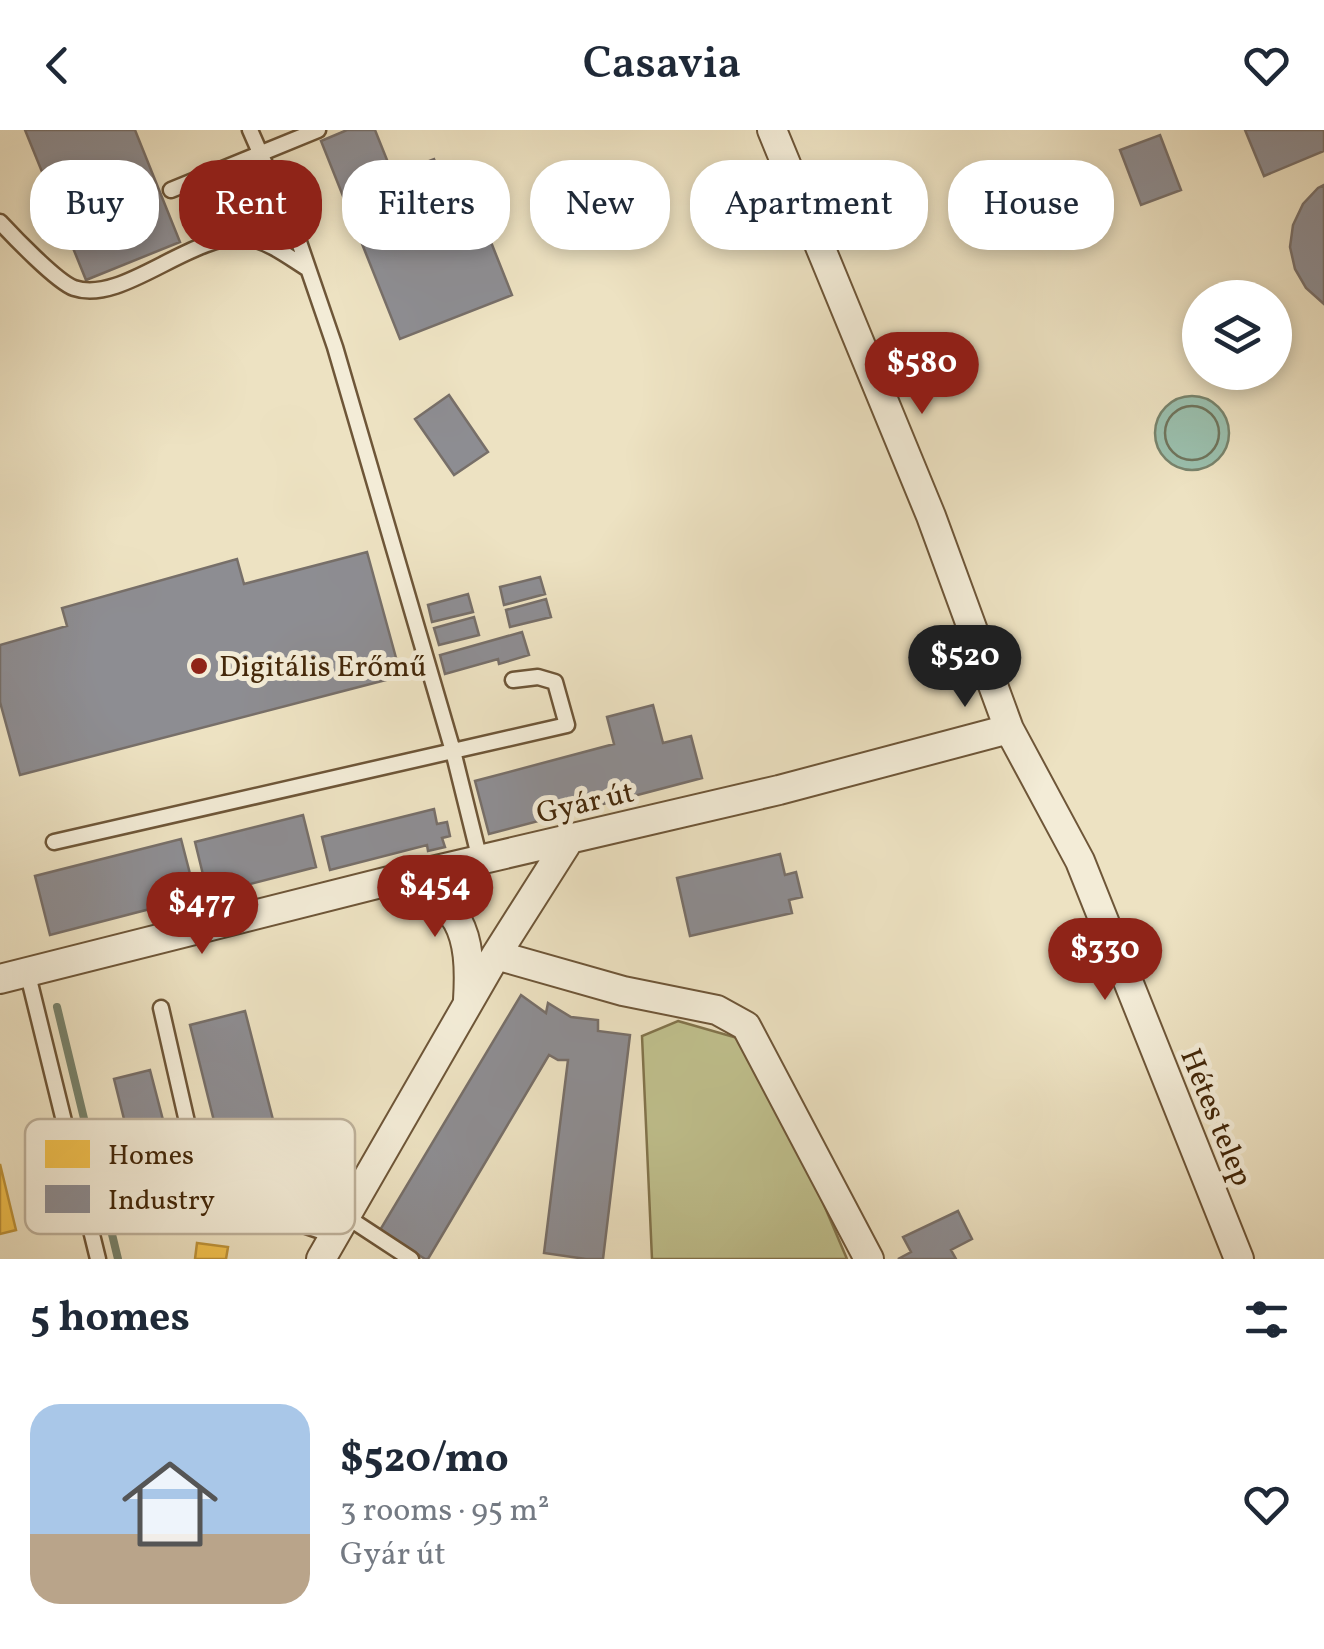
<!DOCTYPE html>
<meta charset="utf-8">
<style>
:root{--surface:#fff;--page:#f6f6f7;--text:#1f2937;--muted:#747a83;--line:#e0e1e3;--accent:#8f2418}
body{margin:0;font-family:Vollkorn,serif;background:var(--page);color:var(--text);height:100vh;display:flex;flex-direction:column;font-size:38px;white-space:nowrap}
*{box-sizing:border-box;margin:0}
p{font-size:32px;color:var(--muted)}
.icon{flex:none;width:55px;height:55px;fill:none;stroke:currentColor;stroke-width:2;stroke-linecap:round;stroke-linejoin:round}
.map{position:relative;height:1129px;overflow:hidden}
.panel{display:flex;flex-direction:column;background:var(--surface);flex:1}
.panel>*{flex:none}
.banner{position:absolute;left:30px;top:30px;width:1265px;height:90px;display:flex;gap:20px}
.fabs{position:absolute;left:1182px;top:150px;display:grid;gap:20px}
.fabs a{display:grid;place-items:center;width:110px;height:110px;border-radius:50%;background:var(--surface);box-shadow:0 5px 15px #0003;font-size:50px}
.price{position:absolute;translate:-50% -85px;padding:0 22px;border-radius:35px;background:var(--accent);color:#fff;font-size:32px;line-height:65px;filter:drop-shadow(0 2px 5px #0008)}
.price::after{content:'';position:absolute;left:50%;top:60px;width:30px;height:22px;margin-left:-15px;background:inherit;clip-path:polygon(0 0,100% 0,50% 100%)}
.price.current{background:#222;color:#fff}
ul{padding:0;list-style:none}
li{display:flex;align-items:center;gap:30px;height:250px;padding:0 30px}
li+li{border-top:2px solid var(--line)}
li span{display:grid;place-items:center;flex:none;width:280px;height:200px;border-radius:30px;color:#555}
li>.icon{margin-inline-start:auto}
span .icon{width:120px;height:120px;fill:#fffc;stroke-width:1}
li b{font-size:42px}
h2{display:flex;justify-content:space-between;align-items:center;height:120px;padding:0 30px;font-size:42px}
.chip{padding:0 35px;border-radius:40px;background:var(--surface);box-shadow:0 5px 15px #0003;font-size:35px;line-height:90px}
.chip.current{background:var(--accent);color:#fff}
header{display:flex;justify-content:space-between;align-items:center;height:130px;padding:0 30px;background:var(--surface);font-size:45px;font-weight:600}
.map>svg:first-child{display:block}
.green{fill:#c0c18e;stroke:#82744c;stroke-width:2.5}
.water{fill:#9abfad;stroke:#78836c;stroke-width:2.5}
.homes{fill:#f2c14e;stroke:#be933a;stroke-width:2.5}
.industry{fill:#8d8d92;stroke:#776f69;stroke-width:2.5}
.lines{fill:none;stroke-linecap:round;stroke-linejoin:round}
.shore{stroke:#6f745c;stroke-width:2.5}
.stream{stroke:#78836c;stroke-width:8}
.service-casing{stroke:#6e5638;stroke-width:19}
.minor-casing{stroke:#6e5638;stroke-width:32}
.service{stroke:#f3ecd7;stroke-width:14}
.minor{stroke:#f3ecd7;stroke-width:28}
.poi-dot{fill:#8f2418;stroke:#f3ecd7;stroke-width:4}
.labels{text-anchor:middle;stroke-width:10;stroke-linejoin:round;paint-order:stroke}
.poi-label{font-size:30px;fill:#44280a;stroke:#f3ecd7;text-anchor:start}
.street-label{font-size:30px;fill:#44280a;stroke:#f3ecd7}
.key{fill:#f3ecd7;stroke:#beb19a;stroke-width:2.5}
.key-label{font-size:28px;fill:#44280a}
</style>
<header><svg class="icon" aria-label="back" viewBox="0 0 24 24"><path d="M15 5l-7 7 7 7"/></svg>Casavia<svg class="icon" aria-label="heart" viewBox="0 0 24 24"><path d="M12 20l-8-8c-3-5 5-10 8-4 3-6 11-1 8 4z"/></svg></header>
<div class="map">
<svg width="1324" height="1129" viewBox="0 0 1324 1129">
<rect width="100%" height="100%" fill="#ede2c2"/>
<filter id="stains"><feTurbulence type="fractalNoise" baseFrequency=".002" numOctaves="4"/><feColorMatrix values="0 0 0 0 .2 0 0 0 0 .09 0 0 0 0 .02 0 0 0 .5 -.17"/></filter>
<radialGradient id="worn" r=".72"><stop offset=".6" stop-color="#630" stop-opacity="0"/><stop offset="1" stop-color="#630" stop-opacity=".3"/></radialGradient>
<!-- green -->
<path class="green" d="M 678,891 L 755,913 L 847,1129 L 652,1129 L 642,906 Z"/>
<!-- water -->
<path class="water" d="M1155 303a37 37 0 1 1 74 0a37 37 0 1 1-74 0Z"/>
<!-- homes -->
<path class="homes" d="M 0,1034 L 16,1100 L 0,1104 Z
M 197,1113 L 228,1117 L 226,1129 L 195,1129 Z"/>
<!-- industry -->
<path class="industry" d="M 25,0 L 135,0 L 180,112 L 86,150 Z
M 347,0 L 375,0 L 393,45 L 434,29 L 441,47 L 462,39 L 512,165 L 400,209 L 321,11 Z
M 1245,0 L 1324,0 L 1324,21 L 1264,46 Z
M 1160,5 L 1181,60 L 1141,75 L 1120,20 Z
M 1324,55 L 1324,174 L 1306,158 L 1295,139 L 1290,117 L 1293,95 L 1303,74 L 1318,58 Z
M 449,265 L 488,322 L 454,345 L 415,289 Z
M 367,422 L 401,546 L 20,645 L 0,572 L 0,515 L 67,496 L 62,478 L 237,429 L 244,454 Z
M 540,447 L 545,464 L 504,475 L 500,457 Z
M 468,464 L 473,482 L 432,492 L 428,475 Z
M 546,469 L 551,487 L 510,497 L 506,480 Z
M 474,487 L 479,505 L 439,515 L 434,498 Z
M 522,502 L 529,525 L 499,534 L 498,529 L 445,544 L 440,525 Z
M 653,575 L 663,613 L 691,606 L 702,648 L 489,704 L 475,651 L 614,614 L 607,587 Z
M 434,679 L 437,694 L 447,692 L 450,706 L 442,708 L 445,717 L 428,721 L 427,715 L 330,740 L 322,707 Z
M 303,685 L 316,737 L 208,765 L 195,712 Z
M 181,709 L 196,767 L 50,805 L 35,746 Z
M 780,724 L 785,745 L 796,742 L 802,767 L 789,770 L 792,783 L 690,806 L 677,748 Z
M 521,865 L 546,883 L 548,873 L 571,887 L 598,890 L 598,901 L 630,905 L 603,1129 L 586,1129 L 544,1123 L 568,930 L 558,930 L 549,925 L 428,1129 L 425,1129 L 380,1100 Z
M 245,881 L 287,1044 L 231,1059 L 190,895 Z
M 150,940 L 175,1036 L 138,1045 L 114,949 Z
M 958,1081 L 972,1109 L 951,1120 L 956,1129 L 898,1129 L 911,1122 L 903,1107 Z"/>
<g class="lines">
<!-- shore -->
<path class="shore" d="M1165 303a27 27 0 1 1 54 0a27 27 0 1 1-54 0Z"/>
<!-- stream -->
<path class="stream" d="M 57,877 L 118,1129"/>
<defs>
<path id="service" d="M 171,60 L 318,0
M 0,92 C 13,106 57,152 74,158 C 123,175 192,101 247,108 C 269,111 290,128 308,139
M 248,108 L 290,91
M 54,712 L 453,621 L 335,217 L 298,109 L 250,0
M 480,730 L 453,621 L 567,595 L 555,552 L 538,547 L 513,550
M 27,841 L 98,1129
M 161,878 L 198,1040 L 208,1056 L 225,1068 L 335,1106
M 347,1087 L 411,1129"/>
<path id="minor" d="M 772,0 L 931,386 L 1009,599 L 1080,731 L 1239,1129
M 391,751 C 462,766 472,804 468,870
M 496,825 L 623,861 L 717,880 L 746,896 L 869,1129
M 0,849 L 389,751 L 779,660 L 1009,599
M 321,1129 L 496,825 L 569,710"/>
</defs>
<!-- service casing -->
<use href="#service" class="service-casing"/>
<!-- minor casing -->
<use href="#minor" class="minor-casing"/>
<!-- service -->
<use href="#service" class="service"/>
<!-- minor -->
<use href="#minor" class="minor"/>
</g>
<!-- markers -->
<circle class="poi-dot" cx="199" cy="536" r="10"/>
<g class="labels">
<!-- poi labels -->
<g class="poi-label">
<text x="219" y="546">Digitális Erőmű</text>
</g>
<!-- street labels -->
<g class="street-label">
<text transform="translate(585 672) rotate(-13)" y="10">Gyár út</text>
<text transform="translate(1217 987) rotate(68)" y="10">Hétes telep</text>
</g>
</g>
<!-- legend -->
<rect x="25" y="989" width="330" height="115" rx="15" class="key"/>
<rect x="45" y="1010" width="45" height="28" fill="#f2c14e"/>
<rect x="45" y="1055" width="45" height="28" fill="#8d8d92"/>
<g class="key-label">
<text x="108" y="1034">Homes</text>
<text x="108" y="1079">Industry</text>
</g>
<rect width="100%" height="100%" filter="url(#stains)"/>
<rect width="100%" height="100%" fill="url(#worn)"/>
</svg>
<div class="fabs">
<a><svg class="icon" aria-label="layers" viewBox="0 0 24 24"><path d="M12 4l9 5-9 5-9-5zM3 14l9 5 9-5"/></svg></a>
</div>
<b class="price" style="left:922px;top:287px">$580</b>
<b class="price current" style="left:965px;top:580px">$520</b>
<b class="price" style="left:435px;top:810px">$454</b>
<b class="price" style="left:202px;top:827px">$477</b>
<b class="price" style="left:1105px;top:873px">$330</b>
<div class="banner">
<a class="chip">Buy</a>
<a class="chip current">Rent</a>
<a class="chip">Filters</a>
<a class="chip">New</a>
<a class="chip">Apartment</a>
<a class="chip">House</a>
</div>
</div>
<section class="panel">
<h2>5 homes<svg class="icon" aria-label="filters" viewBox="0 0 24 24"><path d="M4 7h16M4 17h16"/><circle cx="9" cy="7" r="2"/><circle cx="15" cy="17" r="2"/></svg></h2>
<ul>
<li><span style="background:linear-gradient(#a9c7e8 65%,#b9a48a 0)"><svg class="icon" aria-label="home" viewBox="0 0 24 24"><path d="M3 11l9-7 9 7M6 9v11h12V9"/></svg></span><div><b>$520/mo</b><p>3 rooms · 95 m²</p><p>Gyár út</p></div><svg class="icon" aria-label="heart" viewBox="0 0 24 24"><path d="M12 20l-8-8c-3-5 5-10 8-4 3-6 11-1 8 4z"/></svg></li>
</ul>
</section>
